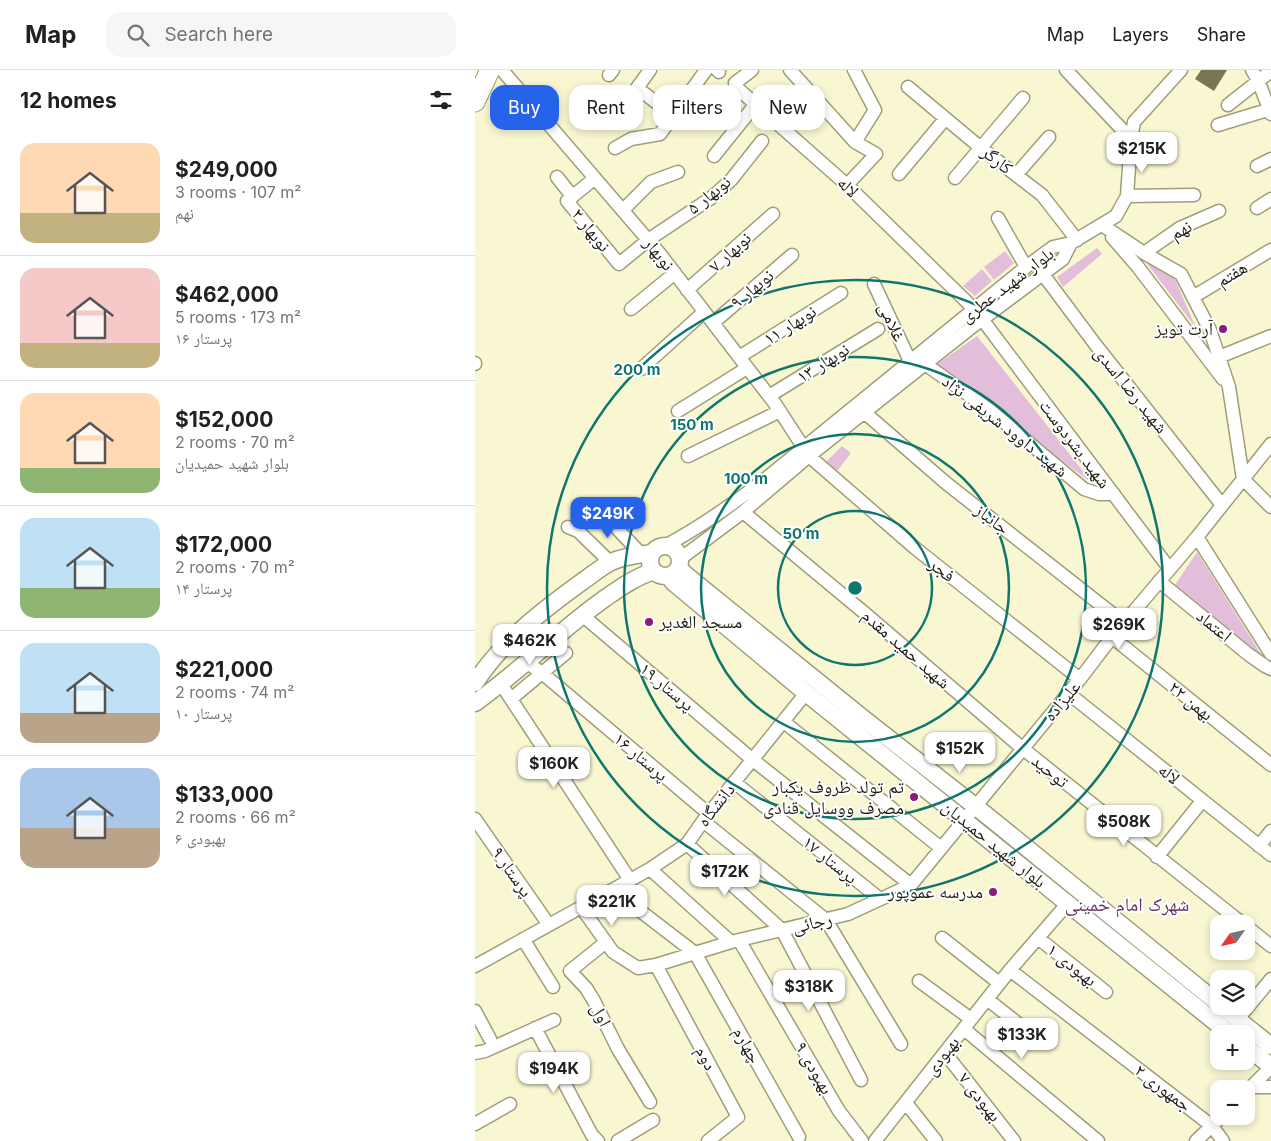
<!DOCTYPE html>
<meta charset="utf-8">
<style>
:root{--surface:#fff;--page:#f6f6f6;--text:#202124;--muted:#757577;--line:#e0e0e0;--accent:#2563eb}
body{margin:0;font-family:Inter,"Noto Naskh Arabic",sans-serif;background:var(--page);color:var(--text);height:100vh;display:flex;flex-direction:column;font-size:19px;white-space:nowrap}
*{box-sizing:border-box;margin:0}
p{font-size:16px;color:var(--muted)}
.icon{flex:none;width:28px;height:28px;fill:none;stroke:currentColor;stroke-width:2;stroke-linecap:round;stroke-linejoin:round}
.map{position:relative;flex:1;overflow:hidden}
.panel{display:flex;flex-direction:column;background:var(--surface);width:475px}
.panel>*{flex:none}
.guide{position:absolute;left:15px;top:15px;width:475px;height:45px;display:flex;gap:10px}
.needle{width:32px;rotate:236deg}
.buttons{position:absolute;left:735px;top:845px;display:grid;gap:10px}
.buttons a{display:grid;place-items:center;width:45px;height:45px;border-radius:10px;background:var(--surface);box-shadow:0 2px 8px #0003;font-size:25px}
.price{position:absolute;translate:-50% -42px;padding:0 11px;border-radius:10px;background:#fff;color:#222;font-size:16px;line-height:32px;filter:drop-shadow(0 1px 2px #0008)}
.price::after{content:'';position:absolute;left:50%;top:30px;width:15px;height:11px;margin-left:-8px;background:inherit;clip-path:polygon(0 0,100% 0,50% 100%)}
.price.current{background:var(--accent);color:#fff}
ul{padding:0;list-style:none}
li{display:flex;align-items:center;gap:15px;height:125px;padding:0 20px}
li+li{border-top:1px solid var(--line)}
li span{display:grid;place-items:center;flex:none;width:140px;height:100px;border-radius:15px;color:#555}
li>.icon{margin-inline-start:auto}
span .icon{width:60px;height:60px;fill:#fffc;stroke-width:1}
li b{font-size:21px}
h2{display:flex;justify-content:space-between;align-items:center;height:60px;padding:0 20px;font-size:21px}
.pill{padding:0 18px;border-radius:15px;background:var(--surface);box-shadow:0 2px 8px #0003;font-size:18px;line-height:45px}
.pill.current{background:var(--accent);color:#fff}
header{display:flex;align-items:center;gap:30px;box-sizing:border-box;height:70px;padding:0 25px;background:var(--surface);border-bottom:1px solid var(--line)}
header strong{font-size:24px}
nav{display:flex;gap:28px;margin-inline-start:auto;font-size:18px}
.search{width:350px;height:45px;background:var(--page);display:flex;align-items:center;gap:12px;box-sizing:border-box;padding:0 18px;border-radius:15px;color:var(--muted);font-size:19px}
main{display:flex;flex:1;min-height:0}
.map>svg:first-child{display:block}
.green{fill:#e3bedb}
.building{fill:#787653}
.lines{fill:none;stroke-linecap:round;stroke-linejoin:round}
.minor-casing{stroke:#a09e7a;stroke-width:15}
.major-casing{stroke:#a09e7a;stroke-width:19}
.highway-casing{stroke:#a09e7a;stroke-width:21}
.minor{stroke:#fff;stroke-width:12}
.major{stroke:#fff;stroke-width:16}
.highway{stroke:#fff;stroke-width:19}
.ring{fill:none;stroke:#0f766e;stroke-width:2.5}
.poi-dot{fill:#8c1b7e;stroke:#fff;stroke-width:2}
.labels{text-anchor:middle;stroke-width:4;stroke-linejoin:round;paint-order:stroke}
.street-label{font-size:18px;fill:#1f1e10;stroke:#fff}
.poi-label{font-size:18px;fill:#1f1e10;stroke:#fff;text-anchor:end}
.neighbourhood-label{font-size:19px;fill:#68315f;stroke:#fff}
.centre{fill:#0f766e;stroke:#fff;stroke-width:2.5}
.ring-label{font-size:15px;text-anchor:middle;font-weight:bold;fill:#0f766e;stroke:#fff;stroke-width:4;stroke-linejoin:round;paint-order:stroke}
</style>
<header>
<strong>Map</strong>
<div class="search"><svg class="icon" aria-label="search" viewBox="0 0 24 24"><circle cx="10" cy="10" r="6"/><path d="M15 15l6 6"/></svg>Search here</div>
<nav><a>Map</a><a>Layers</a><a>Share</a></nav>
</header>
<main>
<section class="panel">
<h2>12 homes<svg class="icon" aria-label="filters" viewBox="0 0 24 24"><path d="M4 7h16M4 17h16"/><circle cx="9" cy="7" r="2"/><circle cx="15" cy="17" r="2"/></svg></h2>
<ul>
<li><span style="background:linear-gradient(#ffd9b3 70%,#c2b280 0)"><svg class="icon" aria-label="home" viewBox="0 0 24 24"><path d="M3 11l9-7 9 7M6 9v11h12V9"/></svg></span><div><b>$249,000</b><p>3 rooms · 107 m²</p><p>نهم</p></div></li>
<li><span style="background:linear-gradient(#f6c9c9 75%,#c2b280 0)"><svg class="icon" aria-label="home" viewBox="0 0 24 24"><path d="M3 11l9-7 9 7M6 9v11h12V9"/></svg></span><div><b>$462,000</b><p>5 rooms · 173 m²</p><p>پرستار ۱۶</p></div></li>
<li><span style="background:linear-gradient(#ffd9b3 75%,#8fb573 0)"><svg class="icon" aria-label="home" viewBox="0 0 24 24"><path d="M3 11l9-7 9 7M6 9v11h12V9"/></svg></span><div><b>$152,000</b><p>2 rooms · 70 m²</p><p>بلوار شهید حمیدیان</p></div></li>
<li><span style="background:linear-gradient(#bfe0f5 70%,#8fb573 0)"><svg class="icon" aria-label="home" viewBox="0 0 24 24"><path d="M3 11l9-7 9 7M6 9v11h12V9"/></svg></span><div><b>$172,000</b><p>2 rooms · 70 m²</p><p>پرستار ۱۴</p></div></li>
<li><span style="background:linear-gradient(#bfe0f5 70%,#b9a48a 0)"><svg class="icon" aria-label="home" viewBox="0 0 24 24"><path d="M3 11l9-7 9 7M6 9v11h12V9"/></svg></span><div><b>$221,000</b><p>2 rooms · 74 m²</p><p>پرستار ۱۰</p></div></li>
<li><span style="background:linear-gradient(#a9c7e8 60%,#b9a48a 0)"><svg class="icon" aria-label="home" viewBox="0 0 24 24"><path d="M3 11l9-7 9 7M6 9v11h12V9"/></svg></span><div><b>$133,000</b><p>2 rooms · 66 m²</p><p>بهبودی ۶</p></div></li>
</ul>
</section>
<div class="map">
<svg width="796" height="1071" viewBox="0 0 796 1071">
<rect width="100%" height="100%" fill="#f9f7d1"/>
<!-- green -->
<path class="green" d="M 622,178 L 627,184 L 588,217 L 582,207 Z
M 530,181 L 539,193 L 519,210 L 509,197 Z
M 670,191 L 699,207 L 721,258 Z
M 507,199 L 517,211 L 500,226 L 488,216 Z
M 502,266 L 618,414 L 461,295 Z
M 367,376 L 376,383 L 359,405 L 348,395 Z
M 722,482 L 791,592 L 700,515 Z"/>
<!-- building -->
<path class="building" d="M 726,0 L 752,0 L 739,21 L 720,9 Z"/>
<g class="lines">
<defs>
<path id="minor" d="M 27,0 L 185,184 L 301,335 L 334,386 L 440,478 L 605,609
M 175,0 L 162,18 L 186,36
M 242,0 L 244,2
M 277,0 L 260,13 L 261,17 L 372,115 L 492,232 L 507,249 L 694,498
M 315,0 L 380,72 L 401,84 L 372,115
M 379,0 L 400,40 L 380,72
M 591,0 L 656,69
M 777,0 L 783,10 L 796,44
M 134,5 L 138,0
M 433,17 L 506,78 L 567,125 L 602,170
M 753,35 L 796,1
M 743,55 L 796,39
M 140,78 L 156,69 L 185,64 L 231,0
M 239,86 L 280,35
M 782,96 L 796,89
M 424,104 L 470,49
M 541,105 L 574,67
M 82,107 L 97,126
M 120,108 L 92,131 L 144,194 L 173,170 L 236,128 L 256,110 L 287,71
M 480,108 L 548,28
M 652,126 L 719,125
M 782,138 L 796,129
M 148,140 L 176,112 L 203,102
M 523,148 L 551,197
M 627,155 L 669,183 L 706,204 L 735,260 L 754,317 L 768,409 L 796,437
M 637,167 L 663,197 L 748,309
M 669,183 L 705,158 L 744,141
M 567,203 L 620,274 L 747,435
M 399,214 L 435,291
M 212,220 L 298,144
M 718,227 L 796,180
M 156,239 L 200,203
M 238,253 L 317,185
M 264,287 L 366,223
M 744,287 L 796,266
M 0,293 L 0,294
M 450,294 L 516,341 L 609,419 L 624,424 L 639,424
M 166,299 L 229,242
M 294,326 L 403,259
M 203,341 L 272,298
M 389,342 L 471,413 L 649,553
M 213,386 L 305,341
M 120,435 L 166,484
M 268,442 L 392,545 L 547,678 L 768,854
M 93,457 L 103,461 L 135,492
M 722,467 L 796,584
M 190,476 C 225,457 257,435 289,410 L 551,197 L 578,177 L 596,173 L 641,146 L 652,126 L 656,69 L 659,52 L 706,0
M 205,489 L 268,442 L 334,386 L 493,260 L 588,189 L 596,173
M 684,511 L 773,584 L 790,596 L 796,599
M 107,545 L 278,690 L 436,815
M 637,567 L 796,695
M 51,592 L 67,603 L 234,744
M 26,614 L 155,810
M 593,623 L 796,785
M 36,629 L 91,583
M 309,652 L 466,778
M 259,712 L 405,829
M 0,749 L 74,855
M 228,751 L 351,850 L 426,974
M 212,774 L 307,860 L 386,1010
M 784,776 L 796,761
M 682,787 L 727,731
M 175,799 L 256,872
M 138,820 L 220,883 L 324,1067
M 106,837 L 138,882 L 163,898 L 181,895 L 256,872 L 373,844 L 436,815 L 605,609 L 637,567 L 722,467 L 796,374
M 771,856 L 796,876
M 467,868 L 524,913
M 563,868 L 631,922
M 48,869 L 78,917
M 264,870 L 364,1041 L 387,1071
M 131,872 L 95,901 L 111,918 L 119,931 L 143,979 L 175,1032
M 181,895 L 263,1047 L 233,1071
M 0,896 L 175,799 L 212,774 L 228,751 L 331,623
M 535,900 L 737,1056 L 748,1071
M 444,911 L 496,949
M 512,929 L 560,967
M 0,941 L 15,969
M 763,949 L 796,909
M 60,958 L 117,1065 L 123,1071
M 489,959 L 623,1071
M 0,983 L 10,981 L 79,950
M 470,983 L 539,1071
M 776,1017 L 796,1017
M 771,1022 L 796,997
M 431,1033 L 461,1071
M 0,1054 L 35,1034
M 143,1071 L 178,1050
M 400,1071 L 535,900 L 593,833
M 721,1071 L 747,1046"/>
<path id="major" d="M175 491a15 15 0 1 1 30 0a15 15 0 1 1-30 0Z
M 204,498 L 211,505 L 389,649 L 510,744 L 744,934
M 193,506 L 199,513 L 331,623 L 755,964
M 0,613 C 27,571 68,540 108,511 C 117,505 126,497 136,492 C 149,486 163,485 177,483
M 0,633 C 45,601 84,561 129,529 C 145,518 160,507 179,501
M 746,936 L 796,976
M 771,977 L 796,996"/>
<path id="highway" d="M 0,32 L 15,0"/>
</defs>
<!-- minor casing -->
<use href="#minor" class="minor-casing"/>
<!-- major casing -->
<use href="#major" class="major-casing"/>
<!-- highway casing -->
<use href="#highway" class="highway-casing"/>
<!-- minor -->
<use href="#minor" class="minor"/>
<!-- major -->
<use href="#major" class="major"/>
<!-- highway -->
<use href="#highway" class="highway"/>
</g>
<!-- distance rings -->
<g class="ring">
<circle cx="380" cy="518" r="77"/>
<circle cx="380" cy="518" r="154"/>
<circle cx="380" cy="518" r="231"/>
<circle cx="380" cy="518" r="308"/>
</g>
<!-- markers -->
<g class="poi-dot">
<circle cx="748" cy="259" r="5"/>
<circle cx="174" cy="552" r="5"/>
<circle cx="439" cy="727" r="5"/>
<circle cx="518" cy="822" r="5"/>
</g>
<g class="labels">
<!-- street labels -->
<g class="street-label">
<text transform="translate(522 90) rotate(38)" y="6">کارگر</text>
<text transform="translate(373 117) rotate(43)" y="6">لاله</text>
<text transform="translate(234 125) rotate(-39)" y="6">نوبهار ۵</text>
<text transform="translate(116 160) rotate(51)" y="6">نوبهار ۲</text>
<text transform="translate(706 160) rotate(-29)" y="6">نهم</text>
<text transform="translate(255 182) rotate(-42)" y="6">نوبهار ۷</text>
<text transform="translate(184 184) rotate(51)" y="6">نوبهار</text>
<text transform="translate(757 204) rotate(-31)" y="6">هفتم</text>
<text transform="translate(532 215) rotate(-37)" y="6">بلوار شهید عطری</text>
<text transform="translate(277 219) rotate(-40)" y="6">نوبهار ۹</text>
<text transform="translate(417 252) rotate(65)" y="6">غلامی</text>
<text transform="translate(315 255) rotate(-32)" y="6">نوبهار ۱۱</text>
<text transform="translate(348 293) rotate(-32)" y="6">نوبهار ۱۳</text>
<text transform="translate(656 320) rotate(51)" y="6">شهید رضا اسدی</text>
<text transform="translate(530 356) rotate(38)" y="6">شهید داوود شریفی نژاد</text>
<text transform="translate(600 374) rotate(53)" y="6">شهید بشردوست</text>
<text transform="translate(517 449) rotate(38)" y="6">جانباز</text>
<text transform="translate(467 500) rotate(38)" y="6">فجر</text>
<text transform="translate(739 556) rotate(39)" y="6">اعتماد</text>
<text transform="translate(431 579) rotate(41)" y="6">شهید حمید مقدم</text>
<text transform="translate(192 617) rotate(40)" y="6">پرستار ۱۹</text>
<text transform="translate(587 631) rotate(-50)" y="6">علیزاده</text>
<text transform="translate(716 631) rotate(39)" y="6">۲۲ بهمن</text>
<text transform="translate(166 687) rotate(40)" y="6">پرستار ۱۶</text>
<text transform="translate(575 701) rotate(39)" y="6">توحید</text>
<text transform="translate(694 704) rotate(39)" y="6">لاله</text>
<text transform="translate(241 735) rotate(-52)" y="6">دانشگاه</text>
<text transform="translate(519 774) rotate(39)" y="6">بلوار شهید حمیدیان</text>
<text transform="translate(355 790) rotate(39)" y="6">پرستار ۱۷</text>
<text transform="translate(37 802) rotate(55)" y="6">پرستار ۹</text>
<text transform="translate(337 853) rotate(-13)" y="6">رجائی</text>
<text transform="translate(597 895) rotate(38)" y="6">بهبودی ۱</text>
<text transform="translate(126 945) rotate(63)" y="6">اول</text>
<text transform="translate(272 975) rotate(61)" y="6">چهارم</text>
<text transform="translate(467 986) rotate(-52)" y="6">بهبودی</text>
<text transform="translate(231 988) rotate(61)" y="6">دوم</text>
<text transform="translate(339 998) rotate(60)" y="6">بهبودی ۹</text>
<text transform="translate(688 1018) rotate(37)" y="6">جمهوری ۲</text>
<text transform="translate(505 1027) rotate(52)" y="6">بهبودی ۷</text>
</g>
<!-- poi labels -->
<g class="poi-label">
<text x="738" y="265">آرت تویز</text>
<text x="184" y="558" text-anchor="start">مسجد الغدیر</text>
<text x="429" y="723">تم تولد ظروف یکبار<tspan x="429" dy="21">مصرف ووسایل قنادی</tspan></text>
<text x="508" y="828">مدرسه عموپور</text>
</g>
<!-- neighbourhood labels -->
<g class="neighbourhood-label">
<text x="652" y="841">شهرک امام خمینی</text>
</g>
</g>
<circle cx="380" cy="518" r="8" class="centre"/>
<g class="ring-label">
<text x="162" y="305">200 m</text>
<text x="217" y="360">150 m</text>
<text x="271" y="414">100 m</text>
<text x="326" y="469">50 m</text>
</g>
</svg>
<div class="buttons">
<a><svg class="needle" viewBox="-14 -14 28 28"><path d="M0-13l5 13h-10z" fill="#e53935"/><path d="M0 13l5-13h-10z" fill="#757577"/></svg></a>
<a><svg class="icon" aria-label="layers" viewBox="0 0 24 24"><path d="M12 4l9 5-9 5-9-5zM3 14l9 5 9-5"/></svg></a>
<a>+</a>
<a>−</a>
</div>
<b class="price" style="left:667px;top:104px">$215K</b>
<b class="price current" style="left:133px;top:469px">$249K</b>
<b class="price" style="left:644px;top:580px">$269K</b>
<b class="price" style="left:55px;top:596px">$462K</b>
<b class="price" style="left:485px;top:704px">$152K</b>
<b class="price" style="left:79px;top:719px">$160K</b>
<b class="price" style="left:649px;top:777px">$508K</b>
<b class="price" style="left:250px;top:827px">$172K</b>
<b class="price" style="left:137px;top:857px">$221K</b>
<b class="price" style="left:334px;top:942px">$318K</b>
<b class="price" style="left:547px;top:990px">$133K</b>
<b class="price" style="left:79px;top:1024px">$194K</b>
<div class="guide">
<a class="pill current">Buy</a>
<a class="pill">Rent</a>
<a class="pill">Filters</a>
<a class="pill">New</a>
</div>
</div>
</main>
